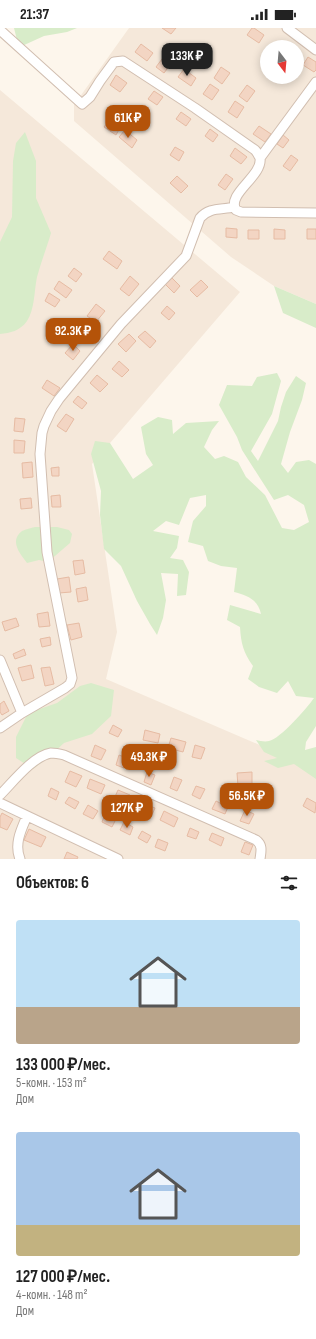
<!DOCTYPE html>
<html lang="ru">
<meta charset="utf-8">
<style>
:root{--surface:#fff;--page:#f2f2f2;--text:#222;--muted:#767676;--accent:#b45309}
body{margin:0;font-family:"Sofia Sans Condensed",sans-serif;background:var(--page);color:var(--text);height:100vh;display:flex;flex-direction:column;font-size:15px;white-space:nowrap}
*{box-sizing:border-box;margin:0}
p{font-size:13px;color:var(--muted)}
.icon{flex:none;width:22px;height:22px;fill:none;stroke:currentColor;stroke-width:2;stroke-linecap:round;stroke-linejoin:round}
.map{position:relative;height:831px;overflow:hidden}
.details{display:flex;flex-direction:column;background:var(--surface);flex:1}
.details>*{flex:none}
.needle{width:26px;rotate:164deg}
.tools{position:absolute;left:260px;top:12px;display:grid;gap:8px}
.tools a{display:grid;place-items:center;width:44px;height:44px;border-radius:50%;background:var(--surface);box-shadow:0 2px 10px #0003;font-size:20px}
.price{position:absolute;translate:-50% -34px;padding:0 9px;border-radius:8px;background:var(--accent);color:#fff;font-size:13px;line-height:26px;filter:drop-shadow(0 1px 2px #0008)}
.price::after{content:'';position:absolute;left:50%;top:24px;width:12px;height:9px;margin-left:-6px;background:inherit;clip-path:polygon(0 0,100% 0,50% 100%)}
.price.current{background:#222;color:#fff}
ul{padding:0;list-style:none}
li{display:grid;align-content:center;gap:8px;height:212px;padding:0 16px}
li span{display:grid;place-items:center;height:124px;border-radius:4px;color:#555}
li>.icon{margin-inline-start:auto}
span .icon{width:72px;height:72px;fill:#fffc;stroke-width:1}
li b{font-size:17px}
h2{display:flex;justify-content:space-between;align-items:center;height:48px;padding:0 16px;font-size:17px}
.status{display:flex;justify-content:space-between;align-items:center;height:28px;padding:0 20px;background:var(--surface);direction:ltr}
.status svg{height:11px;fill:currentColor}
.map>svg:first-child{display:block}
.residential{fill:#f5e8da;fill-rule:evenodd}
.green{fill:#d8ecc9}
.building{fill:#f3d5c3;stroke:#e6bba3}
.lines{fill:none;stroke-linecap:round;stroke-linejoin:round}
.minor-casing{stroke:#d1beb0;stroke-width:11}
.minor{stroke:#fff;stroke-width:9}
</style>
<div class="status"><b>21:37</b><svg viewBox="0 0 49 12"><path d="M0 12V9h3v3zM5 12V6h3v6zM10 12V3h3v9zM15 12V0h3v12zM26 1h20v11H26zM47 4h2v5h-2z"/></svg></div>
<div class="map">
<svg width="316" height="831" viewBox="0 0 316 831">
<rect width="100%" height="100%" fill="#fdf6ec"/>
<!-- residential -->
<path class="residential" d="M 129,0 L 316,0 L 316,276 L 274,258 L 231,229 L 74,93 L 74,77 ZM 267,19 L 297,19 L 297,49 L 267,49 Z
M 0,62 L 240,264 L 92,436 L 117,604 L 106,651 L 276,724 L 316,748 L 316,831 L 0,831 Z"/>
<!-- green -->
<path class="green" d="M 14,0 L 77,0 L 67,4 L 44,8 L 22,18 L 18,16 Z
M 25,104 L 36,133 L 36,170 L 51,205 C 47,219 41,234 37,249 C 34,263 35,281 27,293 C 20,303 10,305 0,306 L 0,214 L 12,189 L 13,133 L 16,115 Z
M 274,258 L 316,276 L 316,300 L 283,285 Z
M 277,345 L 281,353 L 272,386 L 251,423 L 258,433 L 278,393 L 281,379 L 286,364 L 296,348 L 306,355 L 302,372 L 290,404 L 281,436 L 288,445 L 296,434 L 309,432 L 316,436 L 316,698 L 306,714 L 305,722 L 316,719 L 316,751 L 294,736 L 278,740 L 264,733 L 277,730 L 264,724 L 256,712 C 260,713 265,714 269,713 C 280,711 307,680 314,670 L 296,668 L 288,653 L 277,665 L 259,659 L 248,651 L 253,638 C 243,624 241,615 240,599 L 227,592 L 230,577 L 261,586 C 258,571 246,567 234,564 L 237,540 L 221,538 L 208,533 L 203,518 L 188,514 L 193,493 L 206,478 L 206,467 L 190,470 L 179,497 L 166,493 L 153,503 L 179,508 L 177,520 L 170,530 L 183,532 L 189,544 L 186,567 L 177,568 L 178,546 L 161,545 L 166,572 L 163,590 L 157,607 L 150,596 L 137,573 L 121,538 L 104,521 L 100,487 L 101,463 L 91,426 L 95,413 L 110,415 L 133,451 L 153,437 L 146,426 L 141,399 L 158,389 L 172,392 L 173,406 L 186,395 L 219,393 L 212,402 L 204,419 L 215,431 L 224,428 L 238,434 L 246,449 L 265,467 L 282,500 L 294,502 L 309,494 L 304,477 L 288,467 L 274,472 L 242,422 L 237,409 L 219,377 L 227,357 L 252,358 L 257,349 Z
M 35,499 L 57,499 L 69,502 L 72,506 L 70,515 L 48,534 L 39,532 L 27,535 C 20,526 9,513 22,503 C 26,501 31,500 35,499 Z
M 91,655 L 114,662 L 111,688 L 92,706 L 64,715 L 49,729 L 33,741 L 16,730 L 16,709 L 28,685 L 57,675 L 80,658 Z"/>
<!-- building -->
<path class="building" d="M 162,0 L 176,0 L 171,6 Z
M 252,0 L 254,0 L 264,7 L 259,15 L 247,7 Z
M 141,16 L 153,25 L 147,33 L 135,24 Z
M 165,27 L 173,33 L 164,45 L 156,39 Z
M 308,29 L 316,34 L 316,42 L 314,44 L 303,37 Z
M 221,39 L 230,45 L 222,56 L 214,50 Z
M 184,41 L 196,50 L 191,58 L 178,49 Z
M 116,47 L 127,55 L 120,64 L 110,57 Z
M 210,56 L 219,62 L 212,72 L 203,66 Z
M 247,57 L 255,63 L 247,74 L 239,68 Z
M 154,63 L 163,69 L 157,77 L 148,71 Z
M 235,73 L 244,79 L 237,90 L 228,84 Z
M 181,84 L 191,91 L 186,98 L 176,91 Z
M 110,91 L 121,98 L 116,107 L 104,99 Z
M 259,98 L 271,106 L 265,114 L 253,106 Z
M 210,101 L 218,107 L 213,114 L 205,108 Z
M 125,102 L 137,112 L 132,120 L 119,109 Z
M 283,107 L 289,112 L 283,120 L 277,116 Z
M 175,119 L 184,124 L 179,133 L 170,127 Z
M 235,120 L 247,129 L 241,136 L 230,128 Z
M 291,127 L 298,132 L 290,143 L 283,138 Z
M 226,146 L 233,151 L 225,162 L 218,157 Z
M 177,148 L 188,158 L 181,165 L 170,155 Z
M 226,200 L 237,201 L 237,210 L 226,209 Z
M 274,201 L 285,202 L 285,211 L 274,211 Z
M 307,201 L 316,201 L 316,211 L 307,211 Z
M 248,202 L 259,202 L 259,211 L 248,211 Z
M 109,223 L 122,233 L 117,241 L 103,231 Z
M 74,240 L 82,246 L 76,254 L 68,248 Z
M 130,248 L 139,256 L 129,268 L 120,261 Z
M 171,249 L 180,258 L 174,265 L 164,255 Z
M 201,252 L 208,259 L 197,269 L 190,262 Z
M 59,253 L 72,262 L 66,270 L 54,261 Z
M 49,265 L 60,272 L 55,279 L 45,273 Z
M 96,276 L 105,283 L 96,294 L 87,288 Z
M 167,278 L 175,285 L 169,292 L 161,285 Z
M 53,296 L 65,304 L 59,312 L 47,305 Z
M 87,297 L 95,304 L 88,313 L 80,306 Z
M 145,303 L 156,313 L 150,320 L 138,309 Z
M 129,306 L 136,313 L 126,324 L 118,316 Z
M 73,316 L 80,323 L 73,332 L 65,325 Z
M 119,333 L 129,342 L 122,349 L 112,341 Z
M 97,347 L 108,356 L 100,364 L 90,355 Z
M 47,352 L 60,360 L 54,368 L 42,360 Z
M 78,368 L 87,375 L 82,381 L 73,374 Z
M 66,386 L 74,391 L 66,404 L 57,398 Z
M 15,390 L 25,391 L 23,404 L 14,403 Z
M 14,412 L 25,413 L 24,425 L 14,425 Z
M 32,434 L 33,449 L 23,450 L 22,435 Z
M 59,439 L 59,448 L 52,448 L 51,440 Z
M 60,467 L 61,479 L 52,479 L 51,468 Z
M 31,470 L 32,480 L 21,481 L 20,471 Z
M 83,532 L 85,545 L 75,547 L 73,533 Z
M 69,549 L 71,564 L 59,565 L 57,551 Z
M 86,559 L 88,572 L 78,574 L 76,561 Z
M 48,584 L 50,598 L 39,599 L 37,586 Z
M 16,590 L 19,598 L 5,603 L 2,594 Z
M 79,595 L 82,609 L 71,612 L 67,597 Z
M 50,609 L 51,617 L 42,619 L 40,611 Z
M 24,621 L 26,627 L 15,631 L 13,626 Z
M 31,637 L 34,650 L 22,653 L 18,640 Z
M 50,639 L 54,656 L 45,658 L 41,640 Z
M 4,673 L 9,683 L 2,687 L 0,684 L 0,676 Z
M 113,697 L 122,702 L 118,709 L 109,705 Z
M 145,702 L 160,706 L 158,715 L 143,712 Z
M 171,710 L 186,714 L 183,724 L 168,720 Z
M 95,717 L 106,722 L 101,732 L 91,728 Z
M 195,717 L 205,720 L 201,731 L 192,729 Z
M 119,727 L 127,730 L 124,740 L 116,737 Z
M 70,743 L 82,748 L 76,759 L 65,754 Z
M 147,744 L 155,747 L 151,757 L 144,754 Z
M 252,744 L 252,758 L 238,758 L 237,745 Z
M 174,749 L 182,752 L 177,763 L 170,760 Z
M 90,751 L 105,757 L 101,766 L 87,760 Z
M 196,758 L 205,761 L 200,771 L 192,767 Z
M 51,760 L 59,764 L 56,772 L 48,768 Z
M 118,762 L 130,767 L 126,776 L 114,771 Z
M 69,769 L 79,774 L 75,781 L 65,775 Z
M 307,770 L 316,775 L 315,785 L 303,778 Z
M 216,773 L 228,779 L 225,786 L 212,781 Z
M 140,774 L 155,780 L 151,789 L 136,783 Z
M 88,777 L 98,783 L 93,791 L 83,786 Z
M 245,782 L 254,786 L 249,796 L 240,793 Z
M 164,783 L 178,790 L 174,799 L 160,792 Z
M 2,785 L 13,791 L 7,802 L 0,799 L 0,789 Z
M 105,786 L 116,791 L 112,799 L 102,794 Z
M 124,794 L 133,799 L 130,807 L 120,802 Z
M 190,800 L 199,804 L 196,811 L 187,808 Z
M 29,801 L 46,809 L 41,819 L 24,812 Z
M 142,803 L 151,808 L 147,815 L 138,810 Z
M 212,805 L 224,810 L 221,818 L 209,812 Z
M 158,811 L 168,815 L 165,823 L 155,819 Z
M 245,814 L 253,817 L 249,827 L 241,824 Z
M 67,824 L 78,829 L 77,831 L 64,831 Z"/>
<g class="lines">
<defs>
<path id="minor" d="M 287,0 L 316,22
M 0,2 L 82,76 L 90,69 L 100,53 L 114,34 L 123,33 L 195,80 L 255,122 C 257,124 259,128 260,130 C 263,148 226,166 236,182 L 241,184 L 316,185
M 260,130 L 316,54
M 0,632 L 22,685
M 0,700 L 22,685 L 65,660 L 70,656 L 72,650 L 47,524 L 40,426 L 42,405 L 44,398 L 51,383 L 59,371 L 121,296 L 186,228 L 200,190 C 209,179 222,182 234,179
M 0,767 C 13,754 33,728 51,725 C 56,725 60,726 64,727 L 256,812 C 263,817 261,824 260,831
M 0,775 L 118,831
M 20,831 C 14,816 21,802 27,788"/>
</defs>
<!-- minor casing -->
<use href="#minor" class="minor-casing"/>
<!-- minor -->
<use href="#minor" class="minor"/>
</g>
</svg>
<div class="tools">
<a><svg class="needle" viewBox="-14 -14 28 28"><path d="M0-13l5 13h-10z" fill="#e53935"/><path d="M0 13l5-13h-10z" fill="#767676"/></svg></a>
</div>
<b class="price current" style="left:187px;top:49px">133K ₽</b>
<b class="price" style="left:128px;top:111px">61K ₽</b>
<b class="price" style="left:73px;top:324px">92.3K ₽</b>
<b class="price" style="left:149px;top:750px">49.3K ₽</b>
<b class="price" style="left:247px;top:789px">56.5K ₽</b>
<b class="price" style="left:127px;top:801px">127K ₽</b>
</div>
<section class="details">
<h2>Объектов: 6<svg class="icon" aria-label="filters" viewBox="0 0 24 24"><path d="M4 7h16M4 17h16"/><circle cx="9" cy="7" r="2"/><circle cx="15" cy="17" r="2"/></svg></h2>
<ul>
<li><span style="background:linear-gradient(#bfe0f5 70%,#b9a48a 0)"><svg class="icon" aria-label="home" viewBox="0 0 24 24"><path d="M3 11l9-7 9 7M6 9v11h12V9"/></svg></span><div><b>133 000 ₽/мес.</b><p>5-комн. · 153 m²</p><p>Дом</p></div></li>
<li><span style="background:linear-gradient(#a9c7e8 75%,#c2b280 0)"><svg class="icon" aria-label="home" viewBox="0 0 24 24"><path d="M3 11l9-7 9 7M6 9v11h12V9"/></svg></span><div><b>127 000 ₽/мес.</b><p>4-комн. · 148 m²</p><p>Дом</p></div></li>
</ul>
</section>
